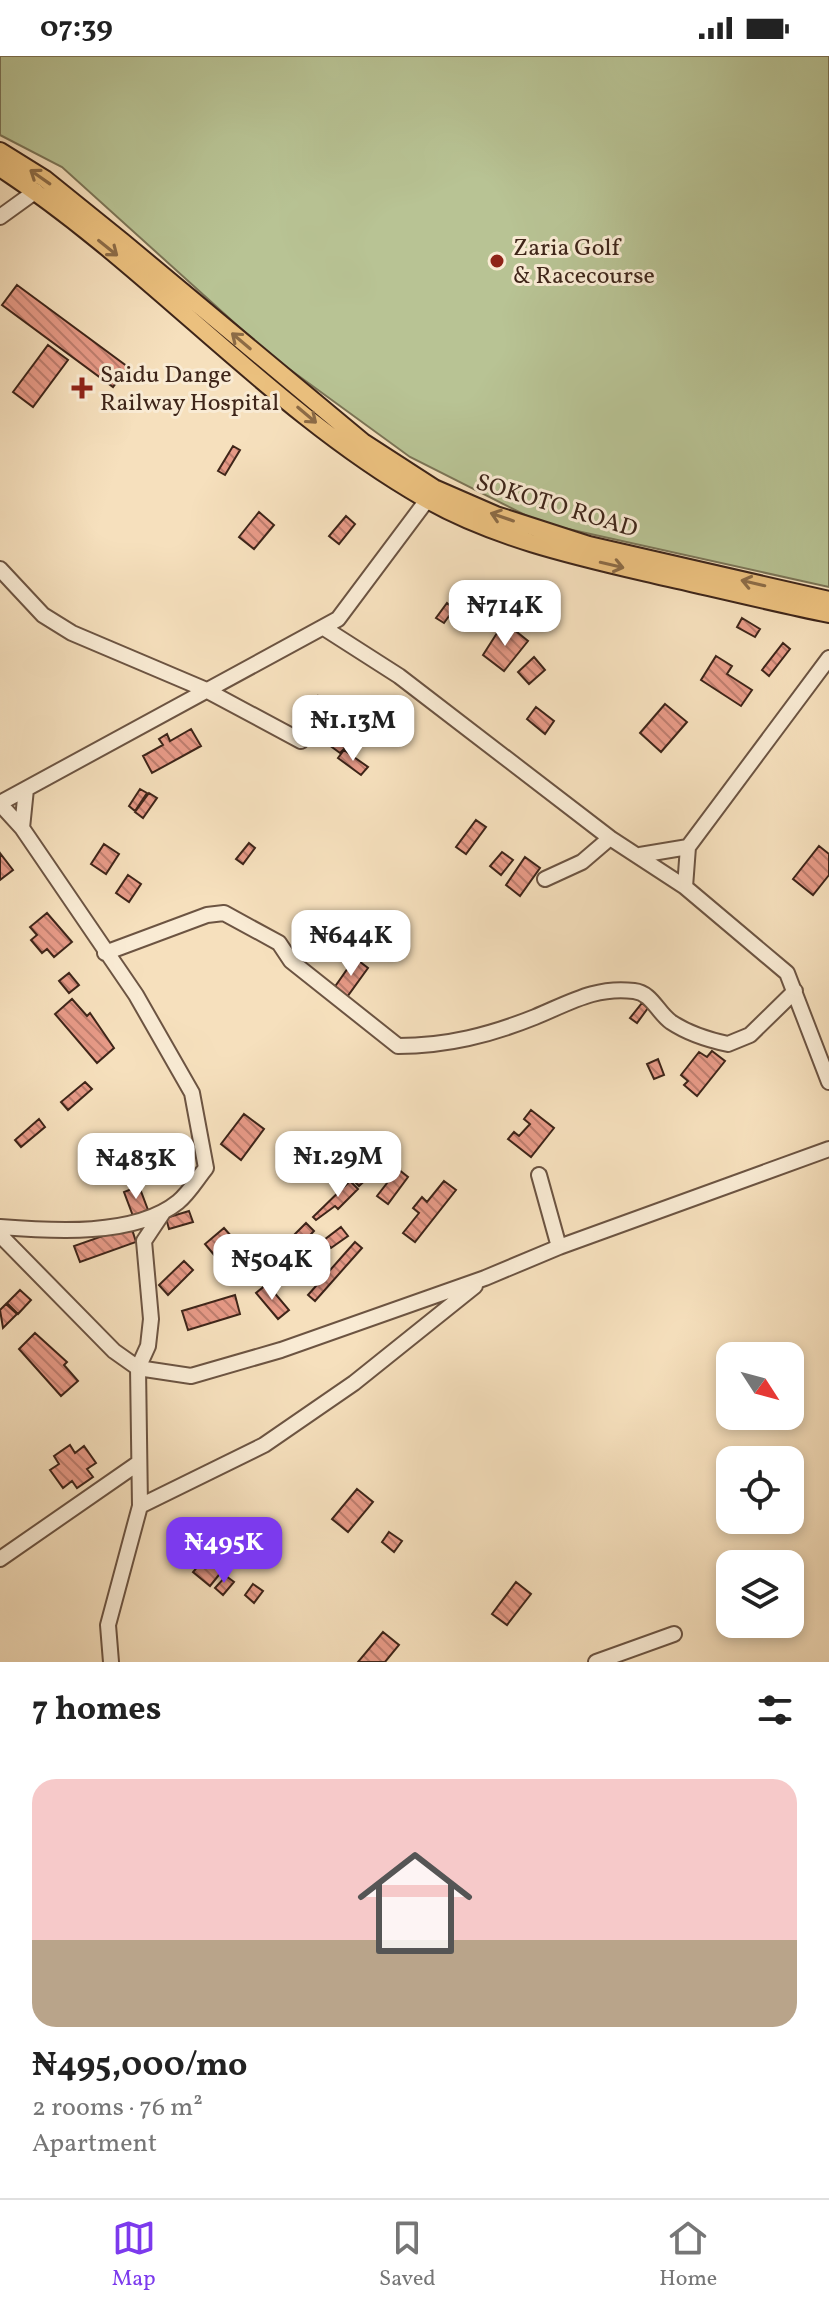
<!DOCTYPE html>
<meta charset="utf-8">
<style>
:root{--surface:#fff;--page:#f2f2f2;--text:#222;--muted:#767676;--line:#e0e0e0;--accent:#7c3aed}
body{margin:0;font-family:Vollkorn,serif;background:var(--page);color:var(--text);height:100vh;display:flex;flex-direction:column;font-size:30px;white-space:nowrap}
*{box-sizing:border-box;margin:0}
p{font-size:26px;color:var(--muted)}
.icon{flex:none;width:44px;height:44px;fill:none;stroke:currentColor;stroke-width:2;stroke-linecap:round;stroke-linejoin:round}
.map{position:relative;height:1606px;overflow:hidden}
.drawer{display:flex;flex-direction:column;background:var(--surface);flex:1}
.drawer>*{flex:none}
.needle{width:52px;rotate:126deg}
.controls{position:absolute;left:716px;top:1286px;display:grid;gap:16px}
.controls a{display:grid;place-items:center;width:88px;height:88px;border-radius:16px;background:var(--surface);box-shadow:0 4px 12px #0003;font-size:40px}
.price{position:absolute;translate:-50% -68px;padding:0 18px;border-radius:16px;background:#fff;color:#222;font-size:26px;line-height:52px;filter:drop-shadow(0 2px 4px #0008)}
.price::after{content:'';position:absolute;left:50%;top:48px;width:24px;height:18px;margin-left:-12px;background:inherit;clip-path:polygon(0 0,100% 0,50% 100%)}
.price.active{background:var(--accent);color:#fff}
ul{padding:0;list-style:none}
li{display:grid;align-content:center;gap:16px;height:424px;padding:0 32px}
li span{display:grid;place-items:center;height:248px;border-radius:24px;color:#555}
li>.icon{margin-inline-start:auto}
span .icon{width:144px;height:144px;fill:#fffc;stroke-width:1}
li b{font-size:34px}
h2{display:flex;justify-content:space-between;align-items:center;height:96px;padding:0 32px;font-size:34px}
.status{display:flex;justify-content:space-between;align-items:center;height:56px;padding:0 40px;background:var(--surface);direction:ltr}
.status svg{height:22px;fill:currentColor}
.dock{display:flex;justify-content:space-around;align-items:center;height:112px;border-top:2px solid var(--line);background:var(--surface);font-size:22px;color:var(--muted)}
.dock a{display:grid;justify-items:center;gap:4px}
.dock .active{color:var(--accent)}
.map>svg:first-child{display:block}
.pitch{fill:#b8c394;stroke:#7b7456;stroke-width:2}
.building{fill:url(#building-back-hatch);stroke:#3e2519;stroke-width:2}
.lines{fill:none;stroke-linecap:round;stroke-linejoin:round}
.minor-casing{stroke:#6c5442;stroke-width:18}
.major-casing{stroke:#3e2519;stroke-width:20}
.minor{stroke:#f9ebd4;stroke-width:14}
.major{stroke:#ebc07e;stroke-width:16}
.oneway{stroke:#8c6b46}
.poi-dot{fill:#8f2418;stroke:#f9ebd4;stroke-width:3}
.labels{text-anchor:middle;stroke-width:6;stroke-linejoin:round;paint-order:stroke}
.poi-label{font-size:24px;fill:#3e2519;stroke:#f9ebd4;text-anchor:start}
.street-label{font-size:24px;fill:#3e2519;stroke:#f9ebd4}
</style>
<div class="status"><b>07:39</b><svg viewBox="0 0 49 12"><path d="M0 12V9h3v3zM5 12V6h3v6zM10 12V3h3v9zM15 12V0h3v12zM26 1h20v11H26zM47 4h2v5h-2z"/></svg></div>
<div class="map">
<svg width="829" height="1606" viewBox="0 0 829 1606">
<defs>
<pattern id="building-back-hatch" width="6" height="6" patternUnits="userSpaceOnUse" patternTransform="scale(2)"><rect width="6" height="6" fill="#e79a87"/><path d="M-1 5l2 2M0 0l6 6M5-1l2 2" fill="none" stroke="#bd7d6e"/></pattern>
</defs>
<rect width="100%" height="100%" fill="#f6e0bd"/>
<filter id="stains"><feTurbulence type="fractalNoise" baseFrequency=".0025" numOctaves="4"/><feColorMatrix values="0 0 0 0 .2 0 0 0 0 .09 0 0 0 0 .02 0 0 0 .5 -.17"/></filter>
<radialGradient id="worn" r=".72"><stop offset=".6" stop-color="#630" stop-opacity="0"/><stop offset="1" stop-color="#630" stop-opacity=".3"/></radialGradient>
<!-- pitch -->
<path class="pitch" d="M 0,0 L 829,0 L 829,531 L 541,467 L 410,401 L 270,299 L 62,111 L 0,79 Z"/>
<!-- building -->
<path class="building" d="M 17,229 L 128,311 L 113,331 L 2,249 Z
M 48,289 L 68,304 L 33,351 L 13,336 Z
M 233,390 L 240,394 L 225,419 L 218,415 Z
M 259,456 L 274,469 L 254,493 L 239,481 Z
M 346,460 L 355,468 L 339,488 L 329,480 Z
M 447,547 L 454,553 L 444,567 L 436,562 Z
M 742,562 L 760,573 L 755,581 L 737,571 Z
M 507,568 L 528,585 L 504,615 L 483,599 L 497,577 L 499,579 Z
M 783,587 L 790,593 L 769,620 L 762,614 Z
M 716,600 L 732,610 L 727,618 L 752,634 L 741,650 L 701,624 Z
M 534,601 L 545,614 L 529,628 L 518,616 Z
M 318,640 L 329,649 L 317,663 L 307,654 Z
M 665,648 L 687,666 L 661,696 L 640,677 Z
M 536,651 L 554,665 L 545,678 L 527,663 Z
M 345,652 L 366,668 L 362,673 L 368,678 L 362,687 L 355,682 L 340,697 L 321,683 Z
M 191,673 L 201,690 L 152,717 L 143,700 L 163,689 L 159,683 L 167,678 L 170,685 Z
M 344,694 L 368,711 L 361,719 L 338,702 Z
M 140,733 L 147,737 L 135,755 L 129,750 Z
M 149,737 L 157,742 L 143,762 L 135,756 Z
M 476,764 L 486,771 L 466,798 L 456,791 Z
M 249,787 L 255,792 L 243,808 L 236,803 Z
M 104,788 L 119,798 L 106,818 L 91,808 Z
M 819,790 L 829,798 L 829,819 L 813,839 L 793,823 Z
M 502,796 L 513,804 L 501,819 L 490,810 Z
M 0,797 L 13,814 L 0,824 Z
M 525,801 L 540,812 L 520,840 L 506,829 Z
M 128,819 L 141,828 L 129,846 L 116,837 Z
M 47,857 L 72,886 L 54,901 L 47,893 L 42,897 L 31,884 L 37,879 L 30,871 Z
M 355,902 L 368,912 L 347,941 L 334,932 Z
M 69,917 L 79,929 L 69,937 L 59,925 Z
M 72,943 L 87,960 L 90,957 L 114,992 L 97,1007 L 55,958 Z
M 642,947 L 648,952 L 637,967 L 630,962 Z
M 712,995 L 725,1005 L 697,1040 L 684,1029 L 688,1025 L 681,1019 L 699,996 L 707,1001 Z
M 658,1003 L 664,1019 L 654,1023 L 647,1008 Z
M 85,1026 L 92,1033 L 68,1054 L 61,1046 Z
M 531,1054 L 554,1072 L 531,1101 L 508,1083 L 514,1076 L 519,1080 L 530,1068 L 524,1063 Z
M 244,1058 L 264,1073 L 241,1104 L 221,1088 Z
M 39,1063 L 45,1071 L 21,1091 L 15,1084 Z
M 385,1091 L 392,1099 L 359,1130 L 352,1123 Z
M 398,1113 L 408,1121 L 388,1148 L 377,1140 Z
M 350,1125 L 358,1133 L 338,1153 L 335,1150 L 316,1164 L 313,1161 Z
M 444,1125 L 456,1134 L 415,1186 L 403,1177 L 419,1157 L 413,1152 L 422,1141 L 427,1146 Z
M 139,1130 L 148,1154 L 133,1160 L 124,1136 Z
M 189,1155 L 193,1166 L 169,1173 L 166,1162 Z
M 306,1167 L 314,1175 L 291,1199 L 282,1191 Z
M 131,1170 L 136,1186 L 80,1206 L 74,1190 Z
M 341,1171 L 348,1180 L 331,1192 L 324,1184 Z
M 224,1172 L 239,1189 L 220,1206 L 205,1188 Z
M 355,1186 L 362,1192 L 315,1245 L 308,1239 Z
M 184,1205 L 193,1214 L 168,1239 L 159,1229 Z
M 267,1228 L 289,1254 L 278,1263 L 256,1237 Z
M 20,1234 L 31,1244 L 18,1258 L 7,1247 Z
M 235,1239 L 240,1258 L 188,1274 L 182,1255 Z
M 6,1248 L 17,1258 L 3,1272 L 0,1254 Z
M 35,1277 L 67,1306 L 64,1309 L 78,1325 L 61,1340 L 19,1293 Z
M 70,1389 L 75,1397 L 84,1390 L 96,1407 L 87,1413 L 93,1421 L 77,1432 L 72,1425 L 63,1432 L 50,1414 L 59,1408 L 54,1400 Z
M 357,1433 L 373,1446 L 348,1476 L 332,1463 Z
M 389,1476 L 402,1485 L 394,1496 L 382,1486 Z
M 219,1485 L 235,1499 L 210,1530 L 193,1516 Z
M 226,1520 L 234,1526 L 223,1539 L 215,1532 Z
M 516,1526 L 531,1538 L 507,1569 L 492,1558 Z
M 253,1528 L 263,1535 L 254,1547 L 245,1539 Z
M 383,1576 L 399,1589 L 385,1606 L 358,1606 Z"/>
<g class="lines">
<defs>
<path id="minor" d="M 0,161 L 36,135
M 0,513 L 43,559 L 72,577 L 204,633 L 301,685
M 324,572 L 399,620 L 610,782 L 685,831 L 787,917 L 829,1026
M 0,747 L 338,563 L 427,444
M 0,748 L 22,772 L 136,939 L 192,1037 L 206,1112 C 197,1123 189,1137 178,1146 C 135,1181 51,1175 0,1171
M 22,772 L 26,733
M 640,799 L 688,791
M 545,823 L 582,806 L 610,782
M 685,831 L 688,791 L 829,602
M 105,897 L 207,859 L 224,857 L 279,887 L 291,905 L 398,990 C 447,990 490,979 535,961 C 569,947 596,930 634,935 C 652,937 657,956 671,966 C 686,976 709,984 728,988 L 750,979 L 795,935
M 539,1119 L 559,1191
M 0,1179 L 114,1295 L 138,1312 L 191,1320 L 281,1294 L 485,1222 L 559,1191 L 829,1093
M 140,1450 L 138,1312 L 148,1290 L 151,1263 L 144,1185 L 164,1155
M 0,1503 L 137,1408
M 111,1606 L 108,1569 L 140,1450 L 264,1389 L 354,1327 L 475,1230
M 596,1606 L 674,1578"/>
<path id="major" d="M 0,95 L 45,123 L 123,186 L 363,386 L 434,432 L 496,459 L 589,489 L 829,544
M 0,112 C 149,209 270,354 424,442 C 497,484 583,502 664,521 C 719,533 774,547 829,558"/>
</defs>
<!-- minor casing -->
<use href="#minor" class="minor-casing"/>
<!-- major casing -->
<use href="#major" class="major-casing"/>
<!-- minor -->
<use href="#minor" class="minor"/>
<!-- major -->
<use href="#major" class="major"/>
</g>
<!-- one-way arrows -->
<defs><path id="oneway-shaft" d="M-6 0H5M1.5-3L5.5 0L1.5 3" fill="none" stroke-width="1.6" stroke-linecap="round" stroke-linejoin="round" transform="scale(2)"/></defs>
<g class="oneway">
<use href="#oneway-shaft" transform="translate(40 121) rotate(-145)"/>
<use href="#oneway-shaft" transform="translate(108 192) rotate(39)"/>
<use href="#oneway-shaft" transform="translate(241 285) rotate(-140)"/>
<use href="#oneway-shaft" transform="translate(307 359) rotate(40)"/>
<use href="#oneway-shaft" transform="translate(502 461) rotate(-161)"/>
<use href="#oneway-shaft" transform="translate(612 509) rotate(13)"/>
<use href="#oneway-shaft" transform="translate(753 527) rotate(-167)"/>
</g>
<!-- markers -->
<g class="poi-dot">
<circle cx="497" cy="205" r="8"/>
<path d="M78 320h8v8h8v8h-8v8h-8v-8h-8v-8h8z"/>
</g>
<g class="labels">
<!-- poi labels -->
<g class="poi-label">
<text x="513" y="199">Zaria Golf<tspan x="513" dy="28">&amp; Racecourse</tspan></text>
<text x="100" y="326">Saidu Dange<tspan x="100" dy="28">Railway Hospital</tspan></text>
</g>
<!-- street labels -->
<g class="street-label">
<text transform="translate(557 449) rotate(17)" y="8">SOKOTO ROAD</text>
</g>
</g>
<rect width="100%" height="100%" filter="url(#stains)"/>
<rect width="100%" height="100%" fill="url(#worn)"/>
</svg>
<div class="controls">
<a><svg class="needle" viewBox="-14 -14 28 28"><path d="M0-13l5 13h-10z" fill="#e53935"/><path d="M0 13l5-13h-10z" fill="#767676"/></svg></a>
<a><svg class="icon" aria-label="locate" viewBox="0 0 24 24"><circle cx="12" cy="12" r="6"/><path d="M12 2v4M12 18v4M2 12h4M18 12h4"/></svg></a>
<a><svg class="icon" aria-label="layers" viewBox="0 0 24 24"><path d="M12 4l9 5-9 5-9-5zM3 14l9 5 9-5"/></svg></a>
</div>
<b class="price" style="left:505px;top:592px">₦714K</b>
<b class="price" style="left:353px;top:707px">₦1.13M</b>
<b class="price" style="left:351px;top:922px">₦644K</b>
<b class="price" style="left:338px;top:1143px">₦1.29M</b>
<b class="price" style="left:136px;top:1145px">₦483K</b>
<b class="price" style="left:272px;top:1246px">₦504K</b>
<b class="price active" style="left:224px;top:1529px">₦495K</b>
</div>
<section class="drawer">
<h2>7 homes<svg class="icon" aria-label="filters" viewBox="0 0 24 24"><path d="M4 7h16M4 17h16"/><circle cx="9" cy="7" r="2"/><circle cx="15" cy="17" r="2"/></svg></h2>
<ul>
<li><span style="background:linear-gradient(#f6c9c9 65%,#b9a48a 0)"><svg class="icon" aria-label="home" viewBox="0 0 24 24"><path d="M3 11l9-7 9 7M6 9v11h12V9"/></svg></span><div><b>₦495,000/mo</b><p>2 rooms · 76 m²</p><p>Apartment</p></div></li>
</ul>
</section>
<nav class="dock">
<a class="active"><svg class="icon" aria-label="map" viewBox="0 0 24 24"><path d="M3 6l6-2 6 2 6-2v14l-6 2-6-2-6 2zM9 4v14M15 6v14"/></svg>Map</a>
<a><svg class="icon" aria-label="saved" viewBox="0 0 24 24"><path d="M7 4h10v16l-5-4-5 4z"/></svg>Saved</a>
<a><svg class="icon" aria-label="home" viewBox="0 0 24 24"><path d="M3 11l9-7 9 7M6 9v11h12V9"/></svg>Home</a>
</nav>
